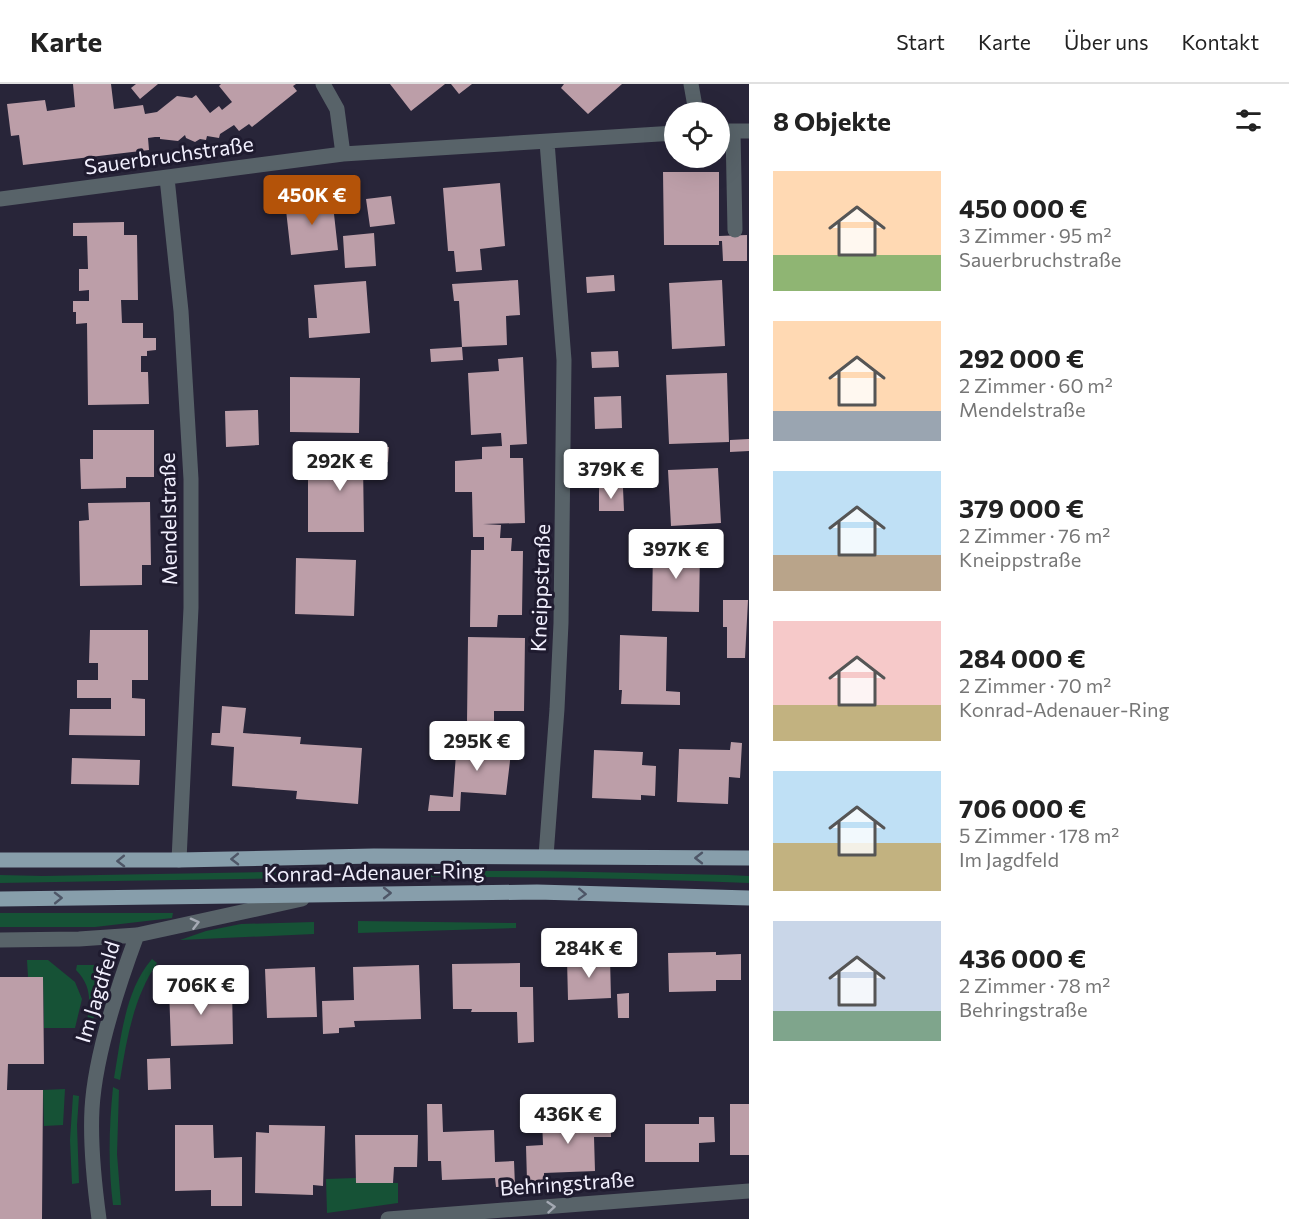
<!DOCTYPE html>
<html lang="de">
<meta charset="utf-8">
<style>
:root{--surface:#fff;--page:#f6f6f6;--text:#222;--muted:#767676;--line:#e0e0e0;--accent:#b45309}
body{margin:0;font-family:Commissioner,sans-serif;background:var(--page);color:var(--text);height:100vh;display:flex;flex-direction:column;font-size:22px;white-space:nowrap}
*{box-sizing:border-box;margin:0}
p{font-size:20px;color:var(--muted)}
.icon{flex:none;width:33px;height:33px;fill:none;stroke:currentColor;stroke-width:2;stroke-linecap:round;stroke-linejoin:round}
.map{position:relative;flex:1;overflow:hidden}
.details{display:flex;flex-direction:column;background:var(--surface);width:540px}
.details>*{flex:none}
.fabs{position:absolute;left:664px;top:18px;display:grid;gap:12px}
.fabs a{display:grid;place-items:center;width:66px;height:66px;border-radius:50%;background:var(--surface);box-shadow:0 6px 24px #0002;font-size:30px}
.price{position:absolute;translate:-50% -51px;padding:0 14px;border-radius:6px;background:#fff;color:#222;font-size:20px;line-height:39px;filter:drop-shadow(0 2px 3px #0008)}
.price::after{content:'';position:absolute;left:50%;top:36px;width:18px;height:14px;margin-left:-9px;background:inherit;clip-path:polygon(0 0,100% 0,50% 100%)}
.price.active{background:var(--accent);color:#fff}
ul{padding:0;list-style:none}
li{display:flex;align-items:center;gap:18px;height:150px;padding:0 24px}
li span{display:grid;place-items:center;flex:none;width:168px;height:120px;border-radius:0px;color:#555}
li>.icon{margin-inline-start:auto}
span .icon{width:72px;height:72px;fill:#fffc;stroke-width:1}
li b{font-size:26px}
h2{display:flex;justify-content:space-between;align-items:center;height:72px;padding:0 24px;font-size:26px}
header{display:flex;align-items:center;gap:36px;box-sizing:border-box;height:84px;padding:0 30px;background:var(--surface);border-bottom:2px solid var(--line)}
header strong{font-size:28px}
nav{display:flex;gap:33px;margin-inline-start:auto;font-size:21px}
main{display:flex;flex:1;min-height:0}
.map>svg:first-child{display:block}
.green{fill:#165236}
.building{fill:#bc9ea8}
.lines{fill:none;stroke-linecap:round;stroke-linejoin:round}
.minor{stroke:#586369;stroke-width:15}
.major{stroke:#879eab;stroke-width:15}
.oneway{stroke:#4e5667}
.oneway2{stroke:#a4a9b3}
.labels{text-anchor:middle;stroke-width:6;stroke-linejoin:round;paint-order:stroke}
.street-label{font-size:21px;fill:#f1effd;stroke:#1f1b2f}
</style>
<header>
<strong>Karte</strong>
<nav><a>Start</a><a>Karte</a><a>Über uns</a><a>Kontakt</a></nav>
</header>
<main>
<div class="map">
<svg width="749" height="1135" viewBox="0 0 749 1135">
<rect width="100%" height="100%" fill="#282539"/>
<!-- green -->
<path class="green" d="M 321,787 L 544,787 L 728,791 L 749,792 L 749,799 C 499,788 250,795 0,799 L 0,791 L 43,792 Z
M 0,829 L 173,829 L 172,834 L 95,843 L 0,843 Z
M 358,837 L 516,839 L 516,844 L 358,849 Z
M 314,838 L 314,850 L 180,856 L 206,847 L 241,840 Z
M 152,875 L 157,879 C 133,915 127,954 120,996 L 114,994 C 121,954 125,906 152,875 Z
M 27,876 L 48,876 L 75,898 L 82,915 L 75,944 L 44,944 L 43,893 L 28,893 Z
M 77,881 L 101,881 C 113,896 106,911 101,928 L 96,926 L 91,942 L 86,940 C 91,920 92,902 76,886 Z
M 113,1003 L 119,1006 L 117,1070 L 121,1121 L 113,1121 C 108,1081 109,1043 113,1003 Z
M 65,1005 L 63,1041 L 44,1042 L 43,1006 Z
M 73,1011 L 79,1012 L 77,1041 L 79,1099 L 72,1100 L 70,1056 Z
M 356,1094 L 356,1099 L 398,1099 L 398,1119 L 327,1129 L 326,1095 Z"/>
<!-- building -->
<path class="building" d="M 73,0 L 111,0 L 114,25 L 143,21 L 145,30 L 157,28 L 177,12 L 192,14 L 196,11 L 210,29 L 219,22 L 222,26 L 232,18 L 219,2 L 221,0 L 296,0 L 293,2 L 297,7 L 252,43 L 249,40 L 239,47 L 234,41 L 220,50 L 219,54 L 207,52 L 206,56 L 200,55 L 195,58 L 186,54 L 185,51 L 178,57 L 160,55 L 160,53 L 155,53 L 148,54 L 149,66 L 23,81 L 19,51 L 11,52 L 7,20 L 45,16 L 47,27 L 75,23 Z
M 136,0 L 158,0 L 140,15 L 131,4 Z
M 390,0 L 445,0 L 411,27 Z
M 451,0 L 472,0 L 459,10 Z
M 564,0 L 622,0 L 588,30 L 561,4 Z
M 663,88 L 719,88 L 719,152 L 747,151 L 747,177 L 723,177 L 722,157 L 719,157 L 719,161 L 664,161 Z
M 500,99 L 505,162 L 480,165 L 482,186 L 456,188 L 454,167 L 448,167 L 443,104 Z
M 332,112 L 338,166 L 291,171 L 285,117 Z
M 391,112 L 395,140 L 370,143 L 366,115 Z
M 124,138 L 124,151 L 137,151 L 138,216 L 121,216 L 122,239 L 143,239 L 143,254 L 156,254 L 156,266 L 147,267 L 147,272 L 141,272 L 141,288 L 148,288 L 149,320 L 88,321 L 87,239 L 76,240 L 76,228 L 73,228 L 73,217 L 89,217 L 89,206 L 79,207 L 79,185 L 88,185 L 87,152 L 73,152 L 73,139 Z
M 374,149 L 376,182 L 345,184 L 343,152 Z
M 614,191 L 615,207 L 587,209 L 586,193 Z
M 518,196 L 520,231 L 506,232 L 507,261 L 462,263 L 463,276 L 431,278 L 430,265 L 462,263 L 459,217 L 454,217 L 452,200 Z
M 722,196 L 725,262 L 672,265 L 669,199 Z
M 366,197 L 370,249 L 309,254 L 308,234 L 317,234 L 314,201 Z
M 618,267 L 619,283 L 592,284 L 591,268 Z
M 523,273 L 527,360 L 510,361 L 510,374 L 523,374 L 525,439 L 483,440 L 501,441 L 500,454 L 512,454 L 511,467 L 523,467 L 522,531 L 498,531 L 497,543 L 470,543 L 471,466 L 484,466 L 484,453 L 473,453 L 472,408 L 455,408 L 455,377 L 482,375 L 482,363 L 502,362 L 501,349 L 471,351 L 468,289 L 499,287 L 498,275 Z
M 727,289 L 729,358 L 669,360 L 666,291 Z
M 290,293 L 360,294 L 359,349 L 290,348 Z
M 621,312 L 622,344 L 595,345 L 594,313 Z
M 258,326 L 259,361 L 226,363 L 225,327 Z
M 93,346 L 154,346 L 154,393 L 126,393 L 126,404 L 81,405 L 80,375 L 93,375 Z
M 749,355 L 749,367 L 730,368 L 730,356 Z
M 349,363 L 389,363 L 388,378 L 363,379 L 364,448 L 308,448 L 308,380 L 350,379 Z
M 718,384 L 721,439 L 671,442 L 668,386 Z
M 599,404 L 623,404 L 624,427 L 599,427 Z
M 150,418 L 151,481 L 142,481 L 142,501 L 80,502 L 79,437 L 89,436 L 88,419 Z
M 653,464 L 700,465 L 699,528 L 652,527 Z
M 296,474 L 356,476 L 354,532 L 295,530 Z
M 723,516 L 748,516 L 745,574 L 727,574 L 727,543 L 723,543 Z
M 90,546 L 148,546 L 148,596 L 132,596 L 132,614 L 145,615 L 145,652 L 69,651 L 70,625 L 111,625 L 111,614 L 77,614 L 77,596 L 98,596 L 98,579 L 89,579 Z
M 620,551 L 667,553 L 666,607 L 680,608 L 680,621 L 621,620 L 622,606 L 619,606 Z
M 468,553 L 525,554 L 524,627 L 494,627 L 494,640 L 467,639 Z
M 222,622 L 246,624 L 243,649 L 301,653 L 300,660 L 362,664 L 358,720 L 296,715 L 297,707 L 232,702 L 234,663 L 211,661 L 212,649 L 220,649 Z
M 473,652 L 499,655 L 499,659 L 512,660 L 506,711 L 461,708 L 460,727 L 428,727 L 430,711 L 453,713 L 457,655 L 473,656 Z
M 731,658 L 742,659 L 740,694 L 729,693 L 728,720 L 677,718 L 679,665 L 730,666 Z
M 594,666 L 643,668 L 642,681 L 656,682 L 655,712 L 641,711 L 641,716 L 592,714 Z
M 72,674 L 140,676 L 139,701 L 71,700 Z
M 716,868 L 716,871 L 741,870 L 741,896 L 716,896 L 716,907 L 669,908 L 668,869 Z
M 610,874 L 611,914 L 568,916 L 567,875 Z
M 520,879 L 520,903 L 533,903 L 534,958 L 518,959 L 517,928 L 471,928 L 472,925 L 453,925 L 452,880 Z
M 419,881 L 421,935 L 354,937 L 355,943 L 339,944 L 339,949 L 323,950 L 322,917 L 354,916 L 353,883 Z
M 315,883 L 317,933 L 267,934 L 265,885 Z
M 0,893 L 43,893 L 44,980 L 8,980 L 7,1006 L 43,1006 L 42,1135 L 0,1135 Z
M 232,902 L 233,960 L 171,962 L 169,904 Z
M 629,909 L 629,934 L 618,934 L 617,910 Z
M 170,974 L 171,1005 L 148,1006 L 147,975 Z
M 427,1020 L 442,1020 L 443,1048 L 494,1046 L 495,1078 L 514,1077 L 515,1102 L 496,1103 L 495,1094 L 442,1096 L 441,1077 L 428,1077 Z
M 730,1020 L 749,1020 L 749,1071 L 730,1071 Z
M 610,1023 L 611,1053 L 594,1053 L 595,1087 L 544,1089 L 544,1097 L 527,1097 L 526,1062 L 543,1061 L 542,1035 L 593,1033 L 593,1024 Z
M 699,1033 L 714,1033 L 715,1058 L 699,1059 L 699,1078 L 645,1078 L 645,1040 L 699,1040 Z
M 175,1041 L 213,1041 L 214,1074 L 242,1073 L 242,1122 L 211,1122 L 211,1106 L 175,1107 Z
M 269,1041 L 325,1042 L 323,1102 L 313,1101 L 313,1111 L 255,1109 L 256,1048 L 269,1049 Z
M 355,1051 L 418,1051 L 417,1083 L 394,1083 L 393,1099 L 356,1099 Z"/>
<g class="lines">
<!-- minor -->
<path class="minor" d="M 323,0 L 337,25 L 343,70
M 691,0 L 696,28
M 720,47 L 749,47
M 733,47 L 735,146
M 167,94 L 181,227 L 191,395 L 191,524 L 179,776
M 0,115 L 343,70 L 675,49
M 546,772 L 557,625 L 561,539 L 564,276 L 547,58
M 0,856 L 79,855 L 137,851 L 302,815
M 99,1135 C 94,1098 90,1062 92,1025 C 95,971 118,902 137,851
M 388,1135 L 749,1107"/>
<!-- major -->
<path class="major" d="M 0,776 L 179,776 L 374,772 L 749,774
M 0,815 L 537,808 L 749,814"/>
</g>
<!-- one-way arrows -->
<defs><path id="oneway-chevron" d="M-2-3.5L2.5 0L-2 3.5" fill="none" stroke-width="1.6" stroke-linecap="round" stroke-linejoin="round" transform="scale(1.5)"/></defs>
<g class="oneway">
<use href="#oneway-chevron" transform="translate(699 774) rotate(-180)"/>
<use href="#oneway-chevron" transform="translate(235 775) rotate(179)"/>
<use href="#oneway-chevron" transform="translate(121 777) rotate(179)"/>
<use href="#oneway-chevron" transform="translate(387 809)"/>
<use href="#oneway-chevron" transform="translate(582 810) rotate(2)"/>
<use href="#oneway-chevron" transform="translate(58 814) rotate(-1)"/>
</g>
<g class="oneway2">
<use href="#oneway-chevron" transform="translate(195 839) rotate(-14)"/>
<use href="#oneway-chevron" transform="translate(551 1123) rotate(-5)"/>
</g>
<g class="labels">
<!-- street labels -->
<g class="street-label">
<text transform="translate(169 72) rotate(-8)" y="7">Sauerbruchstraße</text>
<text transform="translate(169 435) rotate(-91)" y="7">Mendelstraße</text>
<text transform="translate(541 504) rotate(-88)" y="7">Kneippstraße</text>
<text transform="translate(374 789) rotate(-1)" y="7">Konrad-Adenauer-Ring</text>
<text transform="translate(98 908) rotate(-73)" y="7">Im Jagdfeld</text>
<text transform="translate(567 1100) rotate(-4)" y="7">Behringstraße</text>
</g>
</g>
</svg>
<div class="fabs">
<a><svg class="icon" aria-label="locate" viewBox="0 0 24 24"><circle cx="12" cy="12" r="6"/><path d="M12 2v4M12 18v4M2 12h4M18 12h4"/></svg></a>
</div>
<b class="price active" style="left:312px;top:142px">450K €</b>
<b class="price" style="left:340px;top:408px">292K €</b>
<b class="price" style="left:611px;top:416px">379K €</b>
<b class="price" style="left:676px;top:496px">397K €</b>
<b class="price" style="left:477px;top:688px">295K €</b>
<b class="price" style="left:589px;top:895px">284K €</b>
<b class="price" style="left:201px;top:932px">706K €</b>
<b class="price" style="left:568px;top:1061px">436K €</b>
</div>
<section class="details">
<h2>8 Objekte<svg class="icon" aria-label="filters" viewBox="0 0 24 24"><path d="M4 7h16M4 17h16"/><circle cx="9" cy="7" r="2"/><circle cx="15" cy="17" r="2"/></svg></h2>
<ul>
<li><span style="background:linear-gradient(#ffd9b3 70%,#8fb573 0)"><svg class="icon" aria-label="home" viewBox="0 0 24 24"><path d="M3 11l9-7 9 7M6 9v11h12V9"/></svg></span><div><b>450 000 €</b><p>3 Zimmer · 95 m²</p><p>Sauerbruchstraße</p></div></li>
<li><span style="background:linear-gradient(#ffd9b3 75%,#9aa5b1 0)"><svg class="icon" aria-label="home" viewBox="0 0 24 24"><path d="M3 11l9-7 9 7M6 9v11h12V9"/></svg></span><div><b>292 000 €</b><p>2 Zimmer · 60 m²</p><p>Mendelstraße</p></div></li>
<li><span style="background:linear-gradient(#bfe0f5 70%,#b9a48a 0)"><svg class="icon" aria-label="home" viewBox="0 0 24 24"><path d="M3 11l9-7 9 7M6 9v11h12V9"/></svg></span><div><b>379 000 €</b><p>2 Zimmer · 76 m²</p><p>Kneippstraße</p></div></li>
<li><span style="background:linear-gradient(#f6c9c9 70%,#c2b280 0)"><svg class="icon" aria-label="home" viewBox="0 0 24 24"><path d="M3 11l9-7 9 7M6 9v11h12V9"/></svg></span><div><b>284 000 €</b><p>2 Zimmer · 70 m²</p><p>Konrad-Adenauer-Ring</p></div></li>
<li><span style="background:linear-gradient(#bfe0f5 60%,#c2b280 0)"><svg class="icon" aria-label="home" viewBox="0 0 24 24"><path d="M3 11l9-7 9 7M6 9v11h12V9"/></svg></span><div><b>706 000 €</b><p>5 Zimmer · 178 m²</p><p>Im Jagdfeld</p></div></li>
<li><span style="background:linear-gradient(#c9d6e8 75%,#7fa58c 0)"><svg class="icon" aria-label="home" viewBox="0 0 24 24"><path d="M3 11l9-7 9 7M6 9v11h12V9"/></svg></span><div><b>436 000 €</b><p>2 Zimmer · 78 m²</p><p>Behringstraße</p></div></li>
</ul>
</section>
</main>
